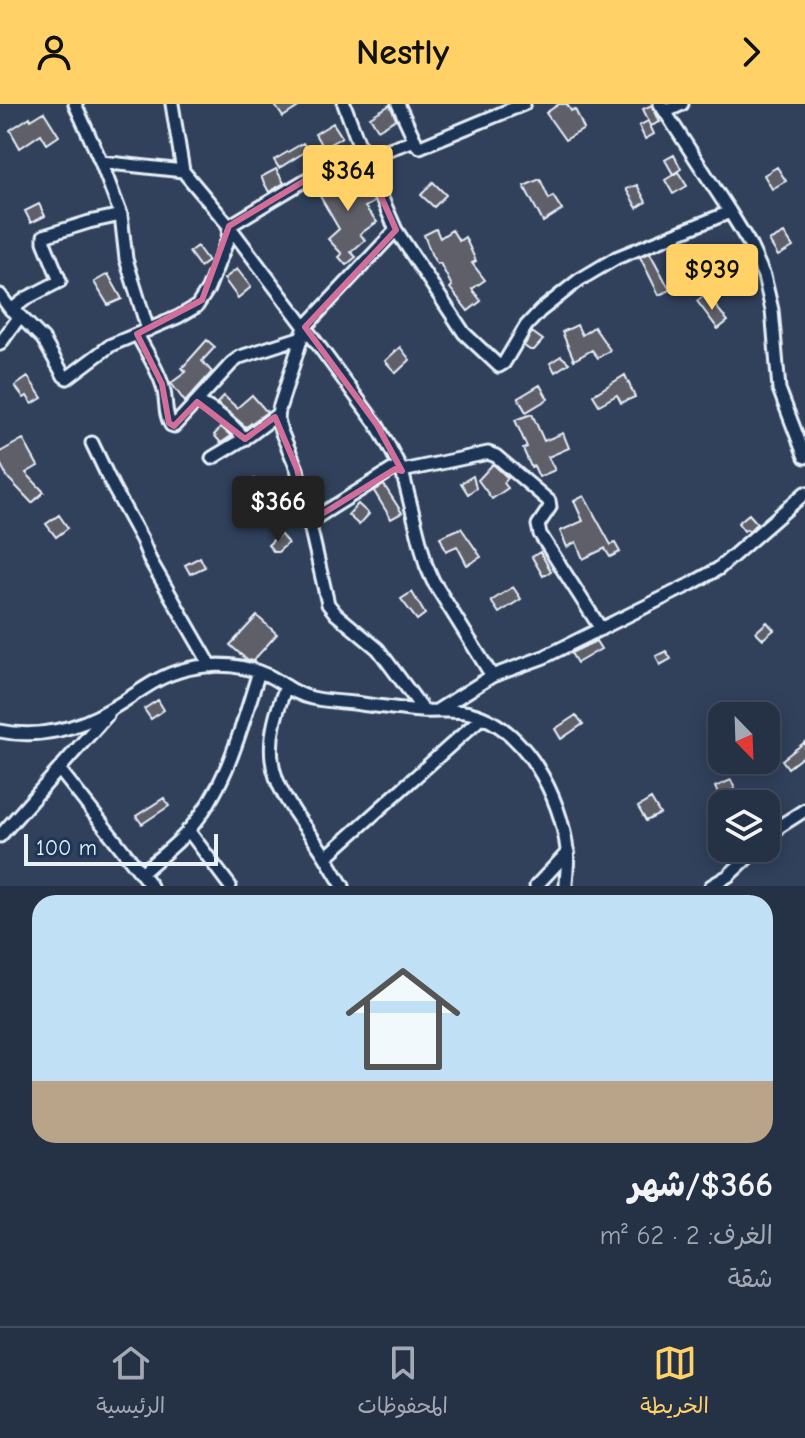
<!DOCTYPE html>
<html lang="ar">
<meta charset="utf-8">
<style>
:root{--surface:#253145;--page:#313d50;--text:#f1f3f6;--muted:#a3a9b3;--line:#424c5e;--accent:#ffd166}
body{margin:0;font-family:"Comic Neue","Playpen Sans Arabic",sans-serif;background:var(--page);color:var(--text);direction:rtl;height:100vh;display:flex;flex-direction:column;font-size:30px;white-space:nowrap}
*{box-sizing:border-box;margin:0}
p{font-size:26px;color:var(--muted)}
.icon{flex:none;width:44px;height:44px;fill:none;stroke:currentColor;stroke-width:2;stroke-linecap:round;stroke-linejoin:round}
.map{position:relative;height:782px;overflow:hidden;direction:ltr}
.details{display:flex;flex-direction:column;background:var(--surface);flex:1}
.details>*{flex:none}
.needle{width:52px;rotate:157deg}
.buttons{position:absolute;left:708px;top:598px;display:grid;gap:16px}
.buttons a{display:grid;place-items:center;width:72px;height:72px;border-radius:16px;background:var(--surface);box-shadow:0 4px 20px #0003,0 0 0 2px var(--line);font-size:40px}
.scale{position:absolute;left:24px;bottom:20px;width:194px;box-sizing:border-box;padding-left:8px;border:4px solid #e8f1f8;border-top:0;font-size:22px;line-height:28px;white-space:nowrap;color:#e8f1f8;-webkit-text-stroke:6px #1d3557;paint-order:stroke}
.price{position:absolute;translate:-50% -68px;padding:0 18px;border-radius:8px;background:var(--accent);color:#111;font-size:26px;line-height:52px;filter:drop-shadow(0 2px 4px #0008)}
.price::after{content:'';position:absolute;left:50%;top:48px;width:24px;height:18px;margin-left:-12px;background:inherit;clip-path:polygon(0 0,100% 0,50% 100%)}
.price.active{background:#222;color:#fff}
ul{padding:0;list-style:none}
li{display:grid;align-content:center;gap:16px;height:424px;padding:0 32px}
li span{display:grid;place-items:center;height:248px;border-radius:24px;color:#555}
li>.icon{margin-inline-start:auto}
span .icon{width:144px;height:144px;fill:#fffc;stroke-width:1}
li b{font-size:34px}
header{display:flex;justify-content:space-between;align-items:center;height:104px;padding:0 32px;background:var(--accent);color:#111;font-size:36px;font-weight:600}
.menu{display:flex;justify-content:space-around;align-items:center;height:112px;border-top:2px solid var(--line);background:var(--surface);font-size:22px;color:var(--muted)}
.menu a{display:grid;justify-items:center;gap:4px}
.menu .active{color:var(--accent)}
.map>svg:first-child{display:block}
.building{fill:#5f5e69;stroke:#e8f1f8;stroke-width:2}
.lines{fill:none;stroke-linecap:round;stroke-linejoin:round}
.street-casing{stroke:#e8f1f8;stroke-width:17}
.street{stroke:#1d3557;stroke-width:11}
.marked{fill:none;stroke:#d16f9a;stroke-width:6;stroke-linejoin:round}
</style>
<header><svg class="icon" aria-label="forward" viewBox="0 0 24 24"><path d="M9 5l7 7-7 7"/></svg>Nestly<svg class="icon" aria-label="person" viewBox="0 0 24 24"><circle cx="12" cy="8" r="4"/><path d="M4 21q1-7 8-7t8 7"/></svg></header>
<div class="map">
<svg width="805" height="782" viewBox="0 0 805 782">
<rect width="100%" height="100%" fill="#31415c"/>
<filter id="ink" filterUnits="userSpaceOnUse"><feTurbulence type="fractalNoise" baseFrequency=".0125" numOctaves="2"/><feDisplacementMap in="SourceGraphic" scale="16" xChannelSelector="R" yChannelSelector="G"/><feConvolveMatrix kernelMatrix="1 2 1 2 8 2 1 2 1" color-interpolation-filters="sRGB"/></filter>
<g filter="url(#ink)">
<!-- building -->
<path class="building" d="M 274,0 L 303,0 L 283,13 Z
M 559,0 L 567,0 L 571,7 L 575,5 L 584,25 L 565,36 L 546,9 Z
M 390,1 L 396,15 L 378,26 L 370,13 Z
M 652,1 L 660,18 L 651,22 L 643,5 Z
M 44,8 L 59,32 L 47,40 L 41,30 L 20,44 L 10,26 L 30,13 L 31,16 Z
M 648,17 L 654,30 L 645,35 L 639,22 Z
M 333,19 L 342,33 L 323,44 L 315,30 Z
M 303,39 L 308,46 L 279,64 L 274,56 Z
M 674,51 L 681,65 L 673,70 L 665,56 Z
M 777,63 L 786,77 L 772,85 L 764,71 Z
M 276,65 L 284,79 L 269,88 L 261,73 Z
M 359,67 L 374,98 L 365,103 L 377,118 L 360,130 L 365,136 L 351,148 L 356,153 L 346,161 L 339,153 L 342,150 L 328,135 L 339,125 L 317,87 L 325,82 L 324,80 L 332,76 L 334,80 Z
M 678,68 L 687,82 L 673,90 L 665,76 Z
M 540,75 L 549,95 L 553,92 L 562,106 L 543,118 L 524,82 Z
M 433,78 L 446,91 L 434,103 L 421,91 Z
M 637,81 L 646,98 L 637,104 L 626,85 Z
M 39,100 L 45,112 L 31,119 L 25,107 Z
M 436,125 L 440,134 L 452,126 L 459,137 L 465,133 L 476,157 L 472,159 L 485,176 L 472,185 L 481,197 L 468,207 L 450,184 L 452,182 L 440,159 L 437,160 L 432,152 L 424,131 Z
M 784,129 L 793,143 L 778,152 L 769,137 Z
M 197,142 L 208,157 L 200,163 L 189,148 Z
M 650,149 L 670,186 L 659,191 L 640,153 Z
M 237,165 L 251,183 L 238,194 L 224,175 Z
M 108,170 L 122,195 L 108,201 L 94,178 Z
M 706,190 L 728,217 L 718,225 L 697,197 Z
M 577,221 L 582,231 L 594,223 L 610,246 L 598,254 L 592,246 L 574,256 L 562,228 Z
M 532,228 L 543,236 L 534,246 L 530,246 L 524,242 Z
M 207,236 L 215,243 L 202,257 L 212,268 L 185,298 L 171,279 L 186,268 L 182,264 Z
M 400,243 L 410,256 L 396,269 L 385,257 Z
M 561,252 L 569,259 L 555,268 L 550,259 Z
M 625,271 L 635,293 L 621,299 L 617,291 L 599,301 L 593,291 Z
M 28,273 L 42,294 L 32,300 L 27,292 L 24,294 L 15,282 Z
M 540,281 L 548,295 L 526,308 L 518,294 Z
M 252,291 L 267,308 L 246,323 L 217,299 L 224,292 L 237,304 Z
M 532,310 L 544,337 L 563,329 L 569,344 L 548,353 L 555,366 L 539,373 L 534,362 L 531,363 L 523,345 L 527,343 L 515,316 Z
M 221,323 L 231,332 L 221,339 L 214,331 Z
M 23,335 L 38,362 L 26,369 L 44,388 L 32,399 L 8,374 L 0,359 L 0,348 Z
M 493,360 L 508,374 L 504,379 L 508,384 L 492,395 L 478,376 Z
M 473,372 L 476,384 L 468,390 L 461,379 Z
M 254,375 L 261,383 L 252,391 L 245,382 Z
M 384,381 L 402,409 L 391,415 L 374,387 Z
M 288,384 L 293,393 L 278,400 L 274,391 Z
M 249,391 L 257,401 L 248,408 L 240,398 Z
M 584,392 L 611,441 L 615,439 L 620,448 L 610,453 L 605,445 L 606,444 L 583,455 L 576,438 L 567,443 L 560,427 L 583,417 L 574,397 Z
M 358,400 L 369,410 L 359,421 L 348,411 Z
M 749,410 L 757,419 L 749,427 L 747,425 L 744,427 L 738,419 Z
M 59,411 L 68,424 L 56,433 L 46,420 Z
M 461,424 L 481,453 L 467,461 L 457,442 L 446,447 L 440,433 Z
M 280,430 L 288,439 L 278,448 L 274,448 L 268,441 Z
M 540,448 L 551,467 L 543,472 L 532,453 Z
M 200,453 L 205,463 L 190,470 L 185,461 Z
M 513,483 L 521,495 L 499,509 L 491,497 Z
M 412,488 L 425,510 L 417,516 L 401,495 Z
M 257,512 L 277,530 L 253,557 L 247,556 L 230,541 Z
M 767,518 L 774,526 L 763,535 L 756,528 Z
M 596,537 L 601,545 L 577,559 L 571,549 Z
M 666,547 L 671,555 L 660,561 L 656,552 Z
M 158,596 L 164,606 L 151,615 L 144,605 Z
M 576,611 L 583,620 L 561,635 L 555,625 Z
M 805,638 L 805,651 L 788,664 L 782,656 Z
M 731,676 L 735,685 L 719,692 L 715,683 Z
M 164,694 L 169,702 L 142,720 L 136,712 Z
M 651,695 L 660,710 L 646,717 L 638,703 Z"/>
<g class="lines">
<defs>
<path id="street" d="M 75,0 L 101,58 L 121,111 L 126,155 L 148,226
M 172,0 L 183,67 L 229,122 L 305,223 L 377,321 L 390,344 L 402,367 L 426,461 L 433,477 L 492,572
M 344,0 L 364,54 L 396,126 L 464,229 L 499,262 L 504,259 L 526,222 L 540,207 L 579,176 L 616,154 L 730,108
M 398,0 L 417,41 L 420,43 L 524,0
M 660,0 L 730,108 L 749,139 L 764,172 L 772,206 L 779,285 L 805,353
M 665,8 L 682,0
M 101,58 L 183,67
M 229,122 L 314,71 L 415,36
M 396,126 L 305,223 L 279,305 L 278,315 L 281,327 L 297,365 L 328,500 L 336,510 L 378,545 L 424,607
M 0,191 L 11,206 L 20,212 L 43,235 L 64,272 L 67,274 L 111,241 L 178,213 L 197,202 L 208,185 L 228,135 L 229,122
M 11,206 L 27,194 L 60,177 L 44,138 L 44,132 L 89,118 L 121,111
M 137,230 C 146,248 158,265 163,283 C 167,296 164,310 171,321 L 174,322 L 232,259 L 240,253 L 302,233
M 0,240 L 20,212
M 197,298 C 217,307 230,318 245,335
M 92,339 L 113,383 L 142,436 L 150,456 L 211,562
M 212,354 L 250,331 L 278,310
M 309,418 L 392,366 L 396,365 L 402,367 L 488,349 L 496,352 L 549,397 L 550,403 L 538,421 L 540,430 L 601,525
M 286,582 C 277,606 269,630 272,656 C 276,691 305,721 323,749 C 330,760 336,771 343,782
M 438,606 L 492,572 L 544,553 L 691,480 L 718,465 L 805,389
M 0,627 C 38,635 78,625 111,605 C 143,587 158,569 197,563 C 221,559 247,562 269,572 C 283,579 296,591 312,594 C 326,597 340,598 354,599 C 376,602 399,605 421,607 C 437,608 454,605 470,609 C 525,623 561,693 567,746 C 569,757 566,770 566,782
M 59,665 L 151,782
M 188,726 L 230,782
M 0,732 L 107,611
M 766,736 L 780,722 L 805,706
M 326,753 L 481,614
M 142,769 C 157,755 175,742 188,727 C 228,682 241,623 259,568
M 536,782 L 568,748
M 711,782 L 728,772 L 758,744"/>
</defs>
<!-- street casing -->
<use href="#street" class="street-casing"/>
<!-- street -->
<use href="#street" class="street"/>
</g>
</g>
<!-- marked area -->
<path class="marked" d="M 364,54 L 396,126 L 305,223 L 377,321 L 402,367 L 395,365 L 309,418 L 297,365 L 275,313 L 245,335 L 197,298 L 174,322 L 169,319 L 162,280 L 137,230 L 202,196 L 229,122 L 314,71 Z"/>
</svg>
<div class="buttons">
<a><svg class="needle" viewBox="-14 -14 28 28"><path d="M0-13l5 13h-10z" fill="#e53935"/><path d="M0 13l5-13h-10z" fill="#a3a9b3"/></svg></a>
<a><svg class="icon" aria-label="layers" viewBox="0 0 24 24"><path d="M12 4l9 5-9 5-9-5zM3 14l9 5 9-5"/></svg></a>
</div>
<div class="scale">100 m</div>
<b class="price" style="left:348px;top:109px">$364</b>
<b class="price" style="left:712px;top:208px">$939</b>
<b class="price active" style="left:278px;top:440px">$366</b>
</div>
<section class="details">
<ul>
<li><span style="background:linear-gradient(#bfe0f5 75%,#b9a48a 0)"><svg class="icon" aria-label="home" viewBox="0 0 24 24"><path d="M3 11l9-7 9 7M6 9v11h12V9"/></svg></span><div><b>$366/شهر</b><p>الغرف: 2 · 62 m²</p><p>شقة</p></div></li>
</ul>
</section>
<nav class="menu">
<a class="active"><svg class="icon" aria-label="map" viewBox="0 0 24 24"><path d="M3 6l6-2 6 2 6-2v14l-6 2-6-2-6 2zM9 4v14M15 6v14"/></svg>الخريطة</a>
<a><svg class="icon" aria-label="saved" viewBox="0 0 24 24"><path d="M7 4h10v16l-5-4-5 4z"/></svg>المحفوظات</a>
<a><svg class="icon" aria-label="home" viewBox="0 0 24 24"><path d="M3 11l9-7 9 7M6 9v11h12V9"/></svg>الرئيسية</a>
</nav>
